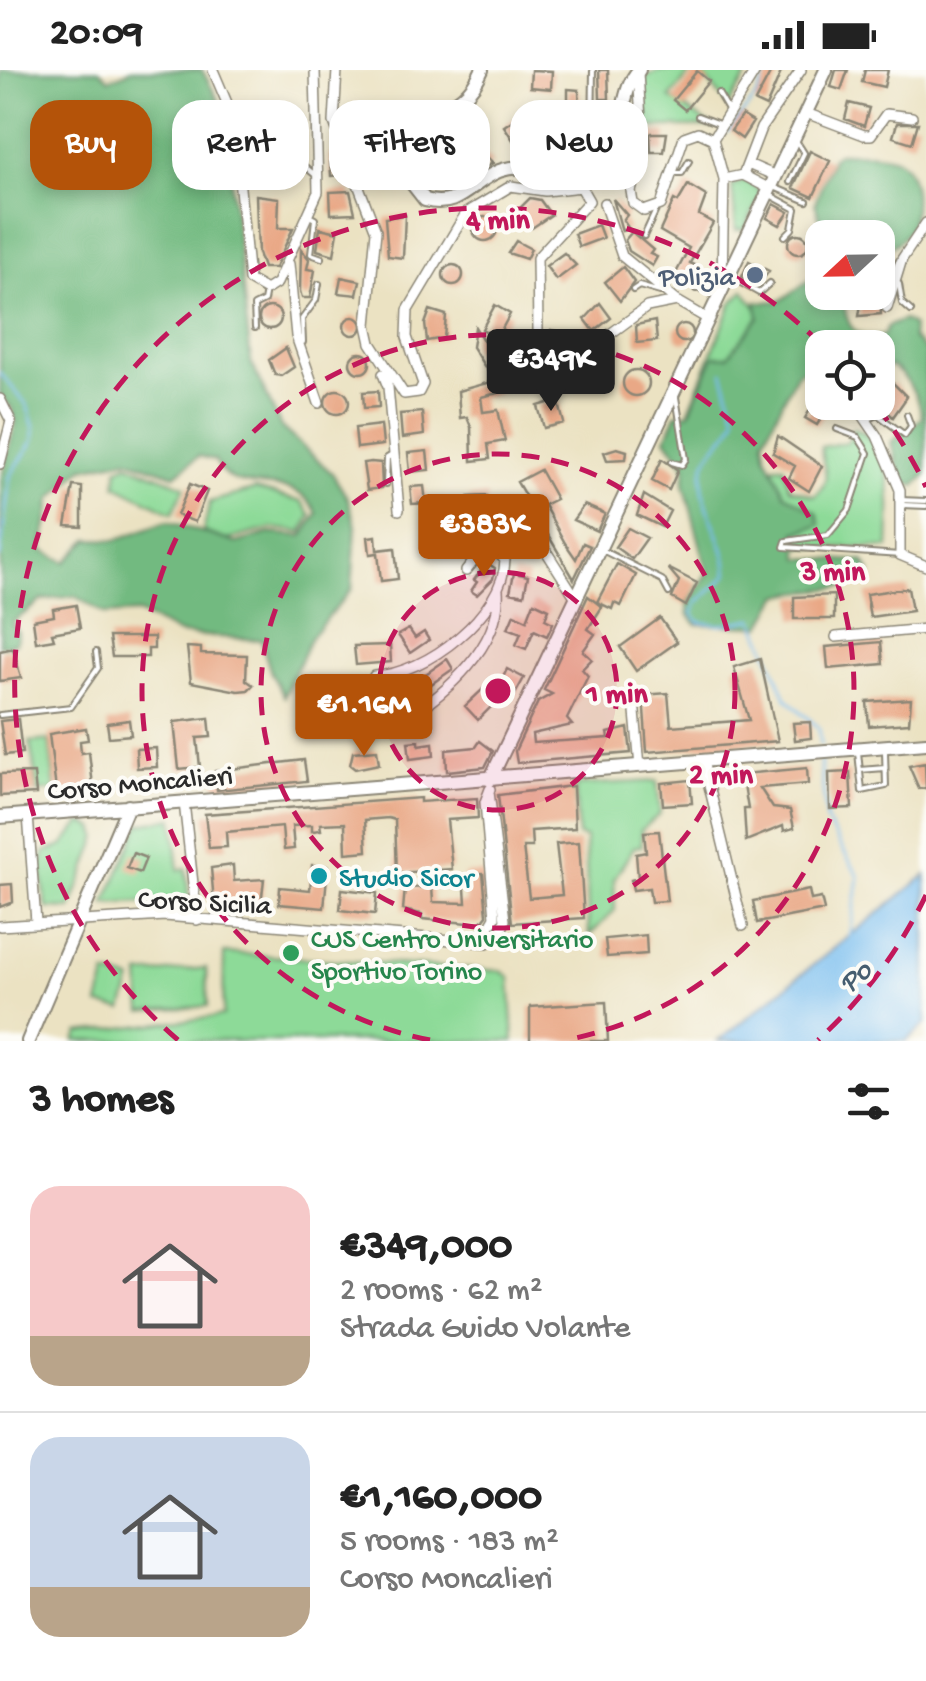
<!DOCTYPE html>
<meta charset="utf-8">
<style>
:root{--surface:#fff;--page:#f2f2f2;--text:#222;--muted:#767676;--line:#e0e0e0;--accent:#b45309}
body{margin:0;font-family:"Gochi Hand",sans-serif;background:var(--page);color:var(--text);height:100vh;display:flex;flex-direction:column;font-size:38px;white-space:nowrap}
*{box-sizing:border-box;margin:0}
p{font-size:32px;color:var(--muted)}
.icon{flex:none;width:55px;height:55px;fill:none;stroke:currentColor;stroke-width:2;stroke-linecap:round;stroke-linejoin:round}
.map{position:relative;height:971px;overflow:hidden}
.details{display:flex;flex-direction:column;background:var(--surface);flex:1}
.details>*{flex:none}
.guide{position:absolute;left:30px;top:30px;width:868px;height:90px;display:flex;gap:20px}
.needle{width:65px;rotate:248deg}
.fabs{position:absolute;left:805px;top:150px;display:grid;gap:20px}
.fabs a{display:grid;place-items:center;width:90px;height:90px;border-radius:20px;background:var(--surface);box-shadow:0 5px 15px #0003;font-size:50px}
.price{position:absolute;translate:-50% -85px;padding:0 22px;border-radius:10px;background:var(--accent);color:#fff;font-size:32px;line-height:65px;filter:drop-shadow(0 2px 5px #0008)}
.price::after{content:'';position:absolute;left:50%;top:60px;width:30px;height:22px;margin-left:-15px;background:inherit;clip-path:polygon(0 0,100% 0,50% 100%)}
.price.active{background:#222;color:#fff}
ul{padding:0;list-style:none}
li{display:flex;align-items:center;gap:30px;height:250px;padding:0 30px}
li+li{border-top:2px solid var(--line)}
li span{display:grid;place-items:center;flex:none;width:280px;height:200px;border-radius:30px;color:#555}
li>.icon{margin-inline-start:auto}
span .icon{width:120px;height:120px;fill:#fffc;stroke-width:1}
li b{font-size:42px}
h2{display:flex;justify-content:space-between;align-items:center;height:120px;padding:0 30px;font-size:42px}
.chip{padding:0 35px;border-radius:30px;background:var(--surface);box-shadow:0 5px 15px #0003;font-size:35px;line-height:90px}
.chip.active{background:var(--accent);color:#fff}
.status{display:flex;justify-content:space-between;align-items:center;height:70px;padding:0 50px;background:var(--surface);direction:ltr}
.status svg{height:28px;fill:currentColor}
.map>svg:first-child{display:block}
.green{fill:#8dda98;stroke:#5c8262;stroke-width:2.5}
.forest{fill:#72ba80;stroke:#4e7256;stroke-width:2.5;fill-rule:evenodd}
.water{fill:#78bdef;stroke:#52748d;stroke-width:2.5}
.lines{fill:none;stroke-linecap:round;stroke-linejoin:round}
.stream{stroke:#78bdef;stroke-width:2.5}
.building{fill:#e9a886}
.lane-casing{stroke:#8b8676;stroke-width:8}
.street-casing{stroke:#8b8676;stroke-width:12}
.secondary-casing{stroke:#8b8676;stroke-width:16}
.lane{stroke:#fff;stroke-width:4}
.street{stroke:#fff;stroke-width:9}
.secondary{stroke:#fff;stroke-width:12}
.ring{fill:none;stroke:#c2185b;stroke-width:5;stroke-dasharray:18 12}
.service-dot{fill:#5c6f8a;stroke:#fdfcf7;stroke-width:4}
.culture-dot{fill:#0f9aa8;stroke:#fdfcf7;stroke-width:4}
.leisure-dot{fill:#2e9e5b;stroke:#fdfcf7;stroke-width:4}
.labels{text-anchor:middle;stroke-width:8;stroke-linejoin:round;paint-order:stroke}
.service-label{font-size:28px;fill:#4e5e75;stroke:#fdfcf7;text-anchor:end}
.street-label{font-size:28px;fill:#2b2b2b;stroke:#fdfcf7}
.culture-label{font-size:28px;fill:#0d838f;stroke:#fdfcf7;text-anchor:start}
.leisure-label{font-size:28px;fill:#27864d;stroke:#fdfcf7;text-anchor:start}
.water-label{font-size:30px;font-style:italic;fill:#465e70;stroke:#fdfcf7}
.centre{fill:#c2185b;stroke:#fdfcf7;stroke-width:5}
.ring-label{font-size:30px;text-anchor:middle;font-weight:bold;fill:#c2185b;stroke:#fdfcf7;stroke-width:8;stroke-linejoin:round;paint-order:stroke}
</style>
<div class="status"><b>20:09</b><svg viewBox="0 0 49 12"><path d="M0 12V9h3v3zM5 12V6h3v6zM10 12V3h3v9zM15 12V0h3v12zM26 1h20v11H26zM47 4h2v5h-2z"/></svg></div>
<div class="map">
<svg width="926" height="971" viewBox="0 0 926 971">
<rect width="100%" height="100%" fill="#fdfcf7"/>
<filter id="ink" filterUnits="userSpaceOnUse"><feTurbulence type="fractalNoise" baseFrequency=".01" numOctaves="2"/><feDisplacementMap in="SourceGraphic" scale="20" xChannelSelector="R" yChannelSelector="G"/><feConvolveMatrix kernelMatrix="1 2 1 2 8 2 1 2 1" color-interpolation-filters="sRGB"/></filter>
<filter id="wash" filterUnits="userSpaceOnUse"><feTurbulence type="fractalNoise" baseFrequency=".0048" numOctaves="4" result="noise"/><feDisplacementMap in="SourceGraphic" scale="40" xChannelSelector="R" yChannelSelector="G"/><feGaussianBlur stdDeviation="2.25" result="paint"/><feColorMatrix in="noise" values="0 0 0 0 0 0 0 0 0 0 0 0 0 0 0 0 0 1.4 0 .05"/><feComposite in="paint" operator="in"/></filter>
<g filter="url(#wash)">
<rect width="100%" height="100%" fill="#ebe2c2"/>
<!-- green -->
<path class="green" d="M 661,0 L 693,0 L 670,28 L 713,57 L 647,57 L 644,7 Z
M 699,0 L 751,0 L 728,36 Z
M 746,110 L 762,123 L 745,159 L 736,160 L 732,116 Z
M 744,220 L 762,246 L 703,347 L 689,340 L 732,233 Z
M 853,358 C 898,374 890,441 889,478 L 777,477 L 774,396 L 784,396 L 790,418 L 815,426 C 834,407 822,399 821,377 L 848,372 Z
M 128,394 L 185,416 L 173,443 L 116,415 L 118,398 Z
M 256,419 L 302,432 L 311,445 L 302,462 L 273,458 L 227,470 L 203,462 L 210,432 Z
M 49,670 L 55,720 L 38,722 L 30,672 Z
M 657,711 L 660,744 L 641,760 L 642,776 L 634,777 L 614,809 L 615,840 L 589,866 L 585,768 L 578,766 L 575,715 Z
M 173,748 L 179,800 L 186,798 L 189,830 L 105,834 L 140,754 Z
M 82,752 L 95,758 L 98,767 L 71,839 L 47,838 L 41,798 L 45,782 L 63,776 Z
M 224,883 L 501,901 L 510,907 L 514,971 L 76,971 L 79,963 L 223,946 Z
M 206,898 L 208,936 L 142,942 L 140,905 Z
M 106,905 L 132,910 L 123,940 L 99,935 Z"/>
<!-- forest -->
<path class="forest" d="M 0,0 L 99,0 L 109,9 L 132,0 L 202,0 L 223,39 L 251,292 L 281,357 L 332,403 L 348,429 L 356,456 L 352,519 L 311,567 L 284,626 L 271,603 L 261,570 L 179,564 L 138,543 L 106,545 L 75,526 L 42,530 L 12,553 L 18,563 L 16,573 L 0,576 L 1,409 L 16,352 L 13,340 L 0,323 ZM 199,386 L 215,390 C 234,435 293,395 317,443 L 303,466 L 270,463 L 236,473 L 167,451 L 116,470 L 89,469 L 66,492 L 42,480 L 52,428 L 83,398 L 127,389 L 175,405 Z
M 838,83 C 856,83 878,82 895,88 C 926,102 920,183 878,178 L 878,168 L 822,168 L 822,222 L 843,223 C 845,252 850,270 883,266 L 888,256 L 904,250 L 913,256 L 912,268 L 926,281 L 926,405 L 915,416 L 902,411 L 891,372 L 922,348 C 920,330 906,303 890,296 L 878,300 L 878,278 L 822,278 L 822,293 L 813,293 L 796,304 L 764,370 L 766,385 L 785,424 L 817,442 L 820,455 L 796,462 L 800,488 L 863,491 L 871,503 C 851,524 806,517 779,526 L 762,556 L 696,554 L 689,545 L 688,534 L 708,503 L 684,414 L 686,397 L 666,368 L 676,344 L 689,343 L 714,286 L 728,286 L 759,247 L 756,232 L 780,231 L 811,209 L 823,160 L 815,133 L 832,88 Z"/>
<!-- water -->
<path class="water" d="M 926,805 L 926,954 L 906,971 L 718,971 Z"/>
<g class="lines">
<!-- stream -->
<path class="stream" d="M 727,62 L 757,26 L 767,0
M 723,302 L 736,347 C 730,366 711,376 705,394 C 692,429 729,470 727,505 L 697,533 L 692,543 L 699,552 L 720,555 L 754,549 L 786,628 L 819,658 L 821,675
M 0,303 L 27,335 L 34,358 L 34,370 L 10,406 L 0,487
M 820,688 L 826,751 L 859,807 L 850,868"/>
</g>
<g id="blocks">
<!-- building -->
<path class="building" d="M 531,0 L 552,1 L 551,19 L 530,17 Z
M 599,0 L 608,0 L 609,29 L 600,29 Z
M 772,0 L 782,0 L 766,37 L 755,32 Z
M 836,0 L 848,0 L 841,20 L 831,17 Z
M 865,0 L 888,0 L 884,17 L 862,12 Z
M 697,1 L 709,11 L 685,40 L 673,30 Z
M 568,19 L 579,20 L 580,44 L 568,44 Z
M 849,33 L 869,38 L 864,56 L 845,49 Z
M 534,36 L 544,55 L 515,73 L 504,56 Z
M 598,37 L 608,37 L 604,62 L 598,62 Z
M 273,40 L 286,49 L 287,60 L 283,60 L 289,88 L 285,88 L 286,98 L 259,101 L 252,81 L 258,81 L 256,63 L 250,64 L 249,55 L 255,54 L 254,43 Z
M 476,40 L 483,59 L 467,68 L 457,50 Z
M 371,42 L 385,73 L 366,82 L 352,50 Z
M 742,45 L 753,52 L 742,69 L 731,61 Z
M 897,53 L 918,53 L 912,73 L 893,67 Z
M 650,63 L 667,63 L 664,82 L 651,82 Z
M568 76a8 8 0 1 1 16 0a8 8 0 1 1-16 0Z
M 336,79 L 345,104 L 345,105 L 331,106 L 330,86 Z
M 481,81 L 493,93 L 476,102 L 468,92 Z
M 810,81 L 830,91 L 813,127 L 793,118 Z
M 449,88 L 453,108 L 431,110 L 429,89 Z
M 688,115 L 706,126 L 699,145 L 713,153 L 690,193 L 702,199 L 691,217 L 673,209 L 689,178 L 660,161 L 674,130 L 678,132 Z
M 350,121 L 355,143 L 331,144 L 330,122 Z
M 256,125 L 279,128 L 278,158 L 293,158 L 275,198 L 263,198 L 258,183 Z
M 530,128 L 540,130 L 551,145 L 532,158 L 516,142 Z
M 613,129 L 627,145 L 623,150 L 629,159 L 622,161 Z
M 774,134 L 789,142 L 780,155 L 767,148 Z
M 405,145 L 403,188 L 388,186 L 385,148 Z
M473 159a12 12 0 1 1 24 0a12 12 0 1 1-24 0Z
M 598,155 L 603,168 L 579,177 L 574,164 Z
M 320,158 L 338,162 L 334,185 L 317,180 Z
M 632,162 L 653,180 L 650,184 L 657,187 L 652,196 L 629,181 L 625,170 Z
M788 174a10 10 0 1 1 20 0a10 10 0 1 1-20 0Z
M 516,171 L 531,179 L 526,189 L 508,183 Z
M 301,179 L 309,189 L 307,199 L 315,200 L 310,228 L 302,228 L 300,221 Z
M 564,183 L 576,195 L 556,210 L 546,196 Z
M 749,191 L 757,195 L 753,205 L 761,197 L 769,201 L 758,216 L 742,207 Z
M443 205a10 10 0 1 1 20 0a10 10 0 1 1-20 0Z
M 623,197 L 634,212 L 620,231 L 605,212 Z
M 341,207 L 360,211 L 357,225 L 338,223 Z
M 863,222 L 879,222 L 881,244 L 859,246 Z
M 600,233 L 611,248 L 594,261 L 585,249 Z
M 495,235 L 510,244 L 497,268 L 482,259 Z
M259 248a11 11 0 1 1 22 0a11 11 0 1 1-22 0Z
M 430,240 L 446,245 L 444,268 L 427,271 L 425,254 Z
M344 256a9 9 0 1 1 18 0a9 9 0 1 1-18 0Z
M 655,251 L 657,271 L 637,273 L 636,255 Z
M675 263a9 9 0 1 1 18 0a9 9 0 1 1-18 0Z
M 475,257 L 495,290 L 522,279 L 522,293 L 490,305 L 472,277 Z
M 551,260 L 568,263 L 564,285 L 547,282 Z
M 286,278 L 294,297 L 281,306 L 275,305 L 269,290 Z
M350 293a10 10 0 1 1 20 0a10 10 0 1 1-20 0Z
M573 306a10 10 0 1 1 20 0a10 10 0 1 1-20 0Z
M623 313a13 13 0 1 1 26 0a13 13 0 1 1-26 0Z
M 494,311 L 498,323 L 481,327 L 483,342 L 498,340 L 505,371 L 488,374 L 490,389 L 472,391 L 471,357 L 467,347 L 460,348 L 458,321 Z
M 893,313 L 907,327 L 893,347 L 878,333 L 878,321 L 881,324 Z
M 816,319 L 822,320 L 822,332 L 831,332 L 817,355 L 805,348 L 815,332 L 810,328 Z
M325 332a12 12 0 1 1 24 0a12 12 0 1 1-24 0Z
M 378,321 L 379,337 L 364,338 L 363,322 Z
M 558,330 L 564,353 L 544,358 L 538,336 Z
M 422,342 L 424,365 L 402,368 L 400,344 Z
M 381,355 L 383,375 L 357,378 L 355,358 Z
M 778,366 L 822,396 L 809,421 L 789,408 L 795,396 L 773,383 Z
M 617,378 L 627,381 L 626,389 L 607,390 L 604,382 Z
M 427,381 L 429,400 L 410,402 L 408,383 Z
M 662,389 L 678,400 L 669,420 L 652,411 Z
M 371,392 L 381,393 L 382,418 L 367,420 L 363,393 Z
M 540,400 L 556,429 L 544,435 L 565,473 L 576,489 L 583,473 L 590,476 L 574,509 L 517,412 Z
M 190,414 L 207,421 L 195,452 L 177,445 Z
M 73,416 L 82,417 L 82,457 L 66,456 Z
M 424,416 L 426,433 L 412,434 L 410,417 Z
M 644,425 L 670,441 L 662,457 L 637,445 Z
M 487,426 L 485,442 L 476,442 L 475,472 L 463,477 L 460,455 L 468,455 L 469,427 Z
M 584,435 L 605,444 L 597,461 L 573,450 Z
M 628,458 L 647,468 L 632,489 L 615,477 Z
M 508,460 L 519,468 L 510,481 L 501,474 Z
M 376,466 L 377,480 L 395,478 L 398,509 L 381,511 L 378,483 L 370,484 L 368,467 Z
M 487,493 L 495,498 L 493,509 L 477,525 L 471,521 L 477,512 L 474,510 Z
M 617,494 L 636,505 L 621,536 L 614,533 L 612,539 L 597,532 Z
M 668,498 L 697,513 L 686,536 L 672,528 L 679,511 Z
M 514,503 L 528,506 L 524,525 L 510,522 Z
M 908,518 L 912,541 L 870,547 L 866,524 Z
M 834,525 L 834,549 L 794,549 L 794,527 Z
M 588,526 L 602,537 L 588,559 L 595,564 L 583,581 L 592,589 L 582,599 L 588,606 L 567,649 L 572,655 L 532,664 L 533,673 L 609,668 L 608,663 L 628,658 L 631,683 L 517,693 L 515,681 L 538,632 L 552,624 L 544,620 Z
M 534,532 L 549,539 L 545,549 L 553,553 L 547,566 L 534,560 L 526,579 L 516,575 L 521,563 L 508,558 L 514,544 L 527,550 Z
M 76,535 L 80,558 L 52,563 L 54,569 L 36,572 L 33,550 L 54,546 L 53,539 Z
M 660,548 L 677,572 L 636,601 L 620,577 Z
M 409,559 L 415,568 L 424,562 L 429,570 L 410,583 L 398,565 Z
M 109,567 L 154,567 L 154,579 L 148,579 L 148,587 L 112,587 Z
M 881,572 L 883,594 L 828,599 L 826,577 Z
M 390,575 L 391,592 L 356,595 L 354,576 Z
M 187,577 L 201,578 L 201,584 L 247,585 L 246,610 L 253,615 L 248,620 L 238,621 L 191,612 Z
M 13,578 L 21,608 L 0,611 L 0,581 Z
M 447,589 L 453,599 L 427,617 L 420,608 Z
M 760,589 L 778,671 L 647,682 L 643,625 L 668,623 L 671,656 L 749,650 L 734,597 Z
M 507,599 L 524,608 L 514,626 L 498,618 Z
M 311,611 L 338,621 L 330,642 L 303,632 Z
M 402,614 L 408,629 L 392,636 L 386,621 Z
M 483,619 L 496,632 L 478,650 L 465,636 Z
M 911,629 L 909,653 L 869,656 L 867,632 Z
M 209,648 L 211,667 L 197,668 L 200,697 L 179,699 L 174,652 Z
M 307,648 L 333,652 L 331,662 L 305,658 Z
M 18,649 L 22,683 L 5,685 L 0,651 Z
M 129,650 L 131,665 L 109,667 L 107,653 Z
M 810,652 L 811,668 L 795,670 L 793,653 Z
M 86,658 L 88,670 L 80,671 L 81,683 L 89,682 L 94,724 L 57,728 L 49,664 Z
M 419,671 L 419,675 L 433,673 L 434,686 L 410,689 L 408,672 Z
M 480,671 L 493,681 L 485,697 L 447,701 L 446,680 L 476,677 Z
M 156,678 L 157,697 L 137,698 L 136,679 Z
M 377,680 L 379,694 L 355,699 L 350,695 L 353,682 Z
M 304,690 L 307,711 L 217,720 L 215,701 Z
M 925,693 L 926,718 L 919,719 L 909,696 Z
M 807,698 L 808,714 L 760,718 L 773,738 L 790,740 L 794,758 L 784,761 L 783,756 L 746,771 L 744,739 L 748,739 L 742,704 Z
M 850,702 L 852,738 L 830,739 L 829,703 Z
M 34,703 L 36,724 L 0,726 L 0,704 Z
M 690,710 L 692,733 L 663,735 L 661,713 Z
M 573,716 L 575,758 L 531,761 L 532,777 L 523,777 L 529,828 L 562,825 L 556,774 L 579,772 L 584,848 L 512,853 L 498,725 Z
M 420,728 L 420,732 L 477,728 L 478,748 L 447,750 L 452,799 L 397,803 L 395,750 L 388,748 L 365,750 L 367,781 L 346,783 L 345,753 L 320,754 L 321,760 L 312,761 L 312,755 L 292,756 L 294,779 L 284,780 L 282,757 L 226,762 L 227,777 L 209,778 L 205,744 Z
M 659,761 L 667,831 L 651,832 L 649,818 L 633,820 L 631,810 L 638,808 L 636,784 L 646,782 L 644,762 Z
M 133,783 L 146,788 L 140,803 L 127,798 Z
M 233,795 L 234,811 L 264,809 L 261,835 L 214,832 L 211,798 Z
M 312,795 L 328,796 L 324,838 L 279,834 L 280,817 L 310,820 Z
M 483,803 L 487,845 L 480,854 L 422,849 L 422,844 L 403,840 L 405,818 L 432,817 L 433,832 L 466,833 L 464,804 Z
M 12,814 L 13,832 L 0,837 L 0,815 Z
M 342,819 L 377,823 L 375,844 L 340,840 Z
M 809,820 L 811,830 L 821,828 L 824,840 L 757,853 L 753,831 Z
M 646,865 L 647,884 L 607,887 L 605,869 Z
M 606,932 L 608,971 L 530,971 L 530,937 Z"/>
</g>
</g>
<g filter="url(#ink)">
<use href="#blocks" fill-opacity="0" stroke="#8b8676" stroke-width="2.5"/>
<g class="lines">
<defs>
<path id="lane" d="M 593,0 L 592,67 L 605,68
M 718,23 L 729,42
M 278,38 L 291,44 L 303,95 L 314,104
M 698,46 L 719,54
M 632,88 L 637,81 L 636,42
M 671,103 L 682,103 L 689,91
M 790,112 L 804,83 L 797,72
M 776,118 L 807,131
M 772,126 L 796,139 L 792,159 L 785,166
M 311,147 L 315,149 L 311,184 L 322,188
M 644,166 L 657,138
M 732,208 L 759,223 L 770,213
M 899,214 L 902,233 L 911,241
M 696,219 L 717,218
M 633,220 L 639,216 L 660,222
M 883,228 L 898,192
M 255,258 L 254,236 L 264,231 L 266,220
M 303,272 L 302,249 L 316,230 L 319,214
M 869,349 L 878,345 L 905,365 L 911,356 L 907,345
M 837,359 L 858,367 L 868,383 L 849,440 L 828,465 L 786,471 L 784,477 L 900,485
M 672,392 L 682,395 L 686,389 L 676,327
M 386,414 L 387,388 L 394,384
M 900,430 L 926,431
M 903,435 L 926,436
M 480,477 L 487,448
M 604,481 L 662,510 L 669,523
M 0,645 L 71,637 L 98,598 L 96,582
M 858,682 L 862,721 L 886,716 L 885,681
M 860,700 L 885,698"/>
<path id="street" d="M 213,0 L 233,47 L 249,210 L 266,220 L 277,213 L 318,122 L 315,0
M 337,0 L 334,52 L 376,161 L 367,255 L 371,273 L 404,324 L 419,322 L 423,314 L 407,267 L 408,240 L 466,143 L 511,116 L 545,121 L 581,117 L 589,131 L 537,188 L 538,261 L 530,297 L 536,310 L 550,308 L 647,237 L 677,231 L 708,249
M 638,3 L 643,81 L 631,121 L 633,133 L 644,141 L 661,135 L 684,67 L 698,62 L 713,69 L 724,109 L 722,212
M 806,43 L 864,65 L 871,65 L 886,44 L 912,47
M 713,69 L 756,0
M 748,94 L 776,106
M 743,105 L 761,58 L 801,0
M 724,109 L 743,105 L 770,119
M 604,133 L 622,186 L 677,231
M 289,194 L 296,266 L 319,333
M 887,238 L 902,189 L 926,153
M 383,304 L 388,317 L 399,440
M 0,329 L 11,351 L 0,394
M 860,341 L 877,366 L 900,420 L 900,485 L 926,496
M 466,501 L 488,473 L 496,444 L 508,438 L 532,459 L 576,528
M 836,567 L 926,559
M 374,606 C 426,605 504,543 505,490 L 488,473
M 634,631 L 640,697
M 403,651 C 445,624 502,576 498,520
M 703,691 L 743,856
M 184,732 L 197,850
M 28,745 L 36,852
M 0,856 L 165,846 L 487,873 L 500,865 L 505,850 L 489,722
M 468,871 L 488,859 L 495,847 L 485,732 L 490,719"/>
<path id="secondary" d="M 482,0 C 462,47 425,34 406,68 L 407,107 L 425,130 C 459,140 471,112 499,101 C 536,87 565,122 607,76 C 628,52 619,22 639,0
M 490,710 L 826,0
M 0,747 L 926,673
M 28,971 L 128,736"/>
</defs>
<!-- lane casing -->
<use href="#lane" class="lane-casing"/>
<!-- street casing -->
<use href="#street" class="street-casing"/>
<!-- secondary casing -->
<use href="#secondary" class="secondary-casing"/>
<!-- lane -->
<use href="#lane" class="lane"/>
<!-- street -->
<use href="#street" class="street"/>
<!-- secondary -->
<use href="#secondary" class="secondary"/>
</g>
</g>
<!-- distance rings -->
<circle cx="498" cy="621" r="119" fill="#c2185b" fill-opacity=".12"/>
<g class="ring">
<circle cx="498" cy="621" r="119"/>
<circle cx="498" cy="621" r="237"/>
<path d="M430 970A356 356 0 1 1 566 970"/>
<path d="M926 825A474 474 0 0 1 818 970M178 970A474 474 0 1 1 824 277M877 336A474 474 0 0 1 926 417"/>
</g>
<!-- markers -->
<circle class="service-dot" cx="755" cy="205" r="10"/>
<circle class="culture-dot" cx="319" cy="806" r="10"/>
<circle class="leisure-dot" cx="291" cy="883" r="10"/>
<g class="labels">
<!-- service labels -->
<g class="service-label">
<text x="735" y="215">Polizia</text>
</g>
<!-- street labels -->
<g class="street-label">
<text transform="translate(140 711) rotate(-5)" y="10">Corso Moncalieri</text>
<text transform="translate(205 830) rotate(3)" y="10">Corso Sicilia</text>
</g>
<!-- culture labels -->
<g class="culture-label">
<text x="339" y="816">Studio Sicor</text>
</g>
<!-- leisure labels -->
<g class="leisure-label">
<text x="311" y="877">CUS Centro Universitario<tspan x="311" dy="32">Sportivo Torino</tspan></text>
</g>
<!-- water labels -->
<g class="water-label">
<text transform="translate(854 905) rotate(-40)" y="10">Po</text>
</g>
</g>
<circle cx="498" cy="621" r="15" class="centre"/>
<g class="ring-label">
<text x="498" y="158">4 min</text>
<text x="833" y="510">3 min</text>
<text x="617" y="632">1 min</text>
<text x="721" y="713">2 min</text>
</g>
</svg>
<div class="fabs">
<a><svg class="needle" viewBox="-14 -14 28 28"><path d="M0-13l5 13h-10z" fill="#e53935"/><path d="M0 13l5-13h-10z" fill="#767676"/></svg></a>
<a><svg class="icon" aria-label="locate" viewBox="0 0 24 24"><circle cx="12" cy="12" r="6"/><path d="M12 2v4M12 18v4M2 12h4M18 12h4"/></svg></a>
</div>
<b class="price active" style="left:551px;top:344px">€349K</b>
<b class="price" style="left:484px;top:509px">€383K</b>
<b class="price" style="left:364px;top:689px">€1.16M</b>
<div class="guide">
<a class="chip active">Buy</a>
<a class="chip">Rent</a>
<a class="chip">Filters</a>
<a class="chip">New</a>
</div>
</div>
<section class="details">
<h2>3 homes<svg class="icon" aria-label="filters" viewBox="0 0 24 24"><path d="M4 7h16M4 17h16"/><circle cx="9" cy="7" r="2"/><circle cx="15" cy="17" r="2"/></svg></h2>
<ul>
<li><span style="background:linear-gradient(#f6c9c9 75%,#b9a48a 0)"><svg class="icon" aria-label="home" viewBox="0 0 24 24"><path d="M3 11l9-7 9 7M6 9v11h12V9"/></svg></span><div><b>€349,000</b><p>2 rooms · 62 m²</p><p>Strada Guido Volante</p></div></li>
<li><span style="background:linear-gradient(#c9d6e8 75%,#b9a48a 0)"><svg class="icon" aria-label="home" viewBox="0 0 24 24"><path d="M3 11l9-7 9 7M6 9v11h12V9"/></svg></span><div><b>€1,160,000</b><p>5 rooms · 183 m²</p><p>Corso Moncalieri</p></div></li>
</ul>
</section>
